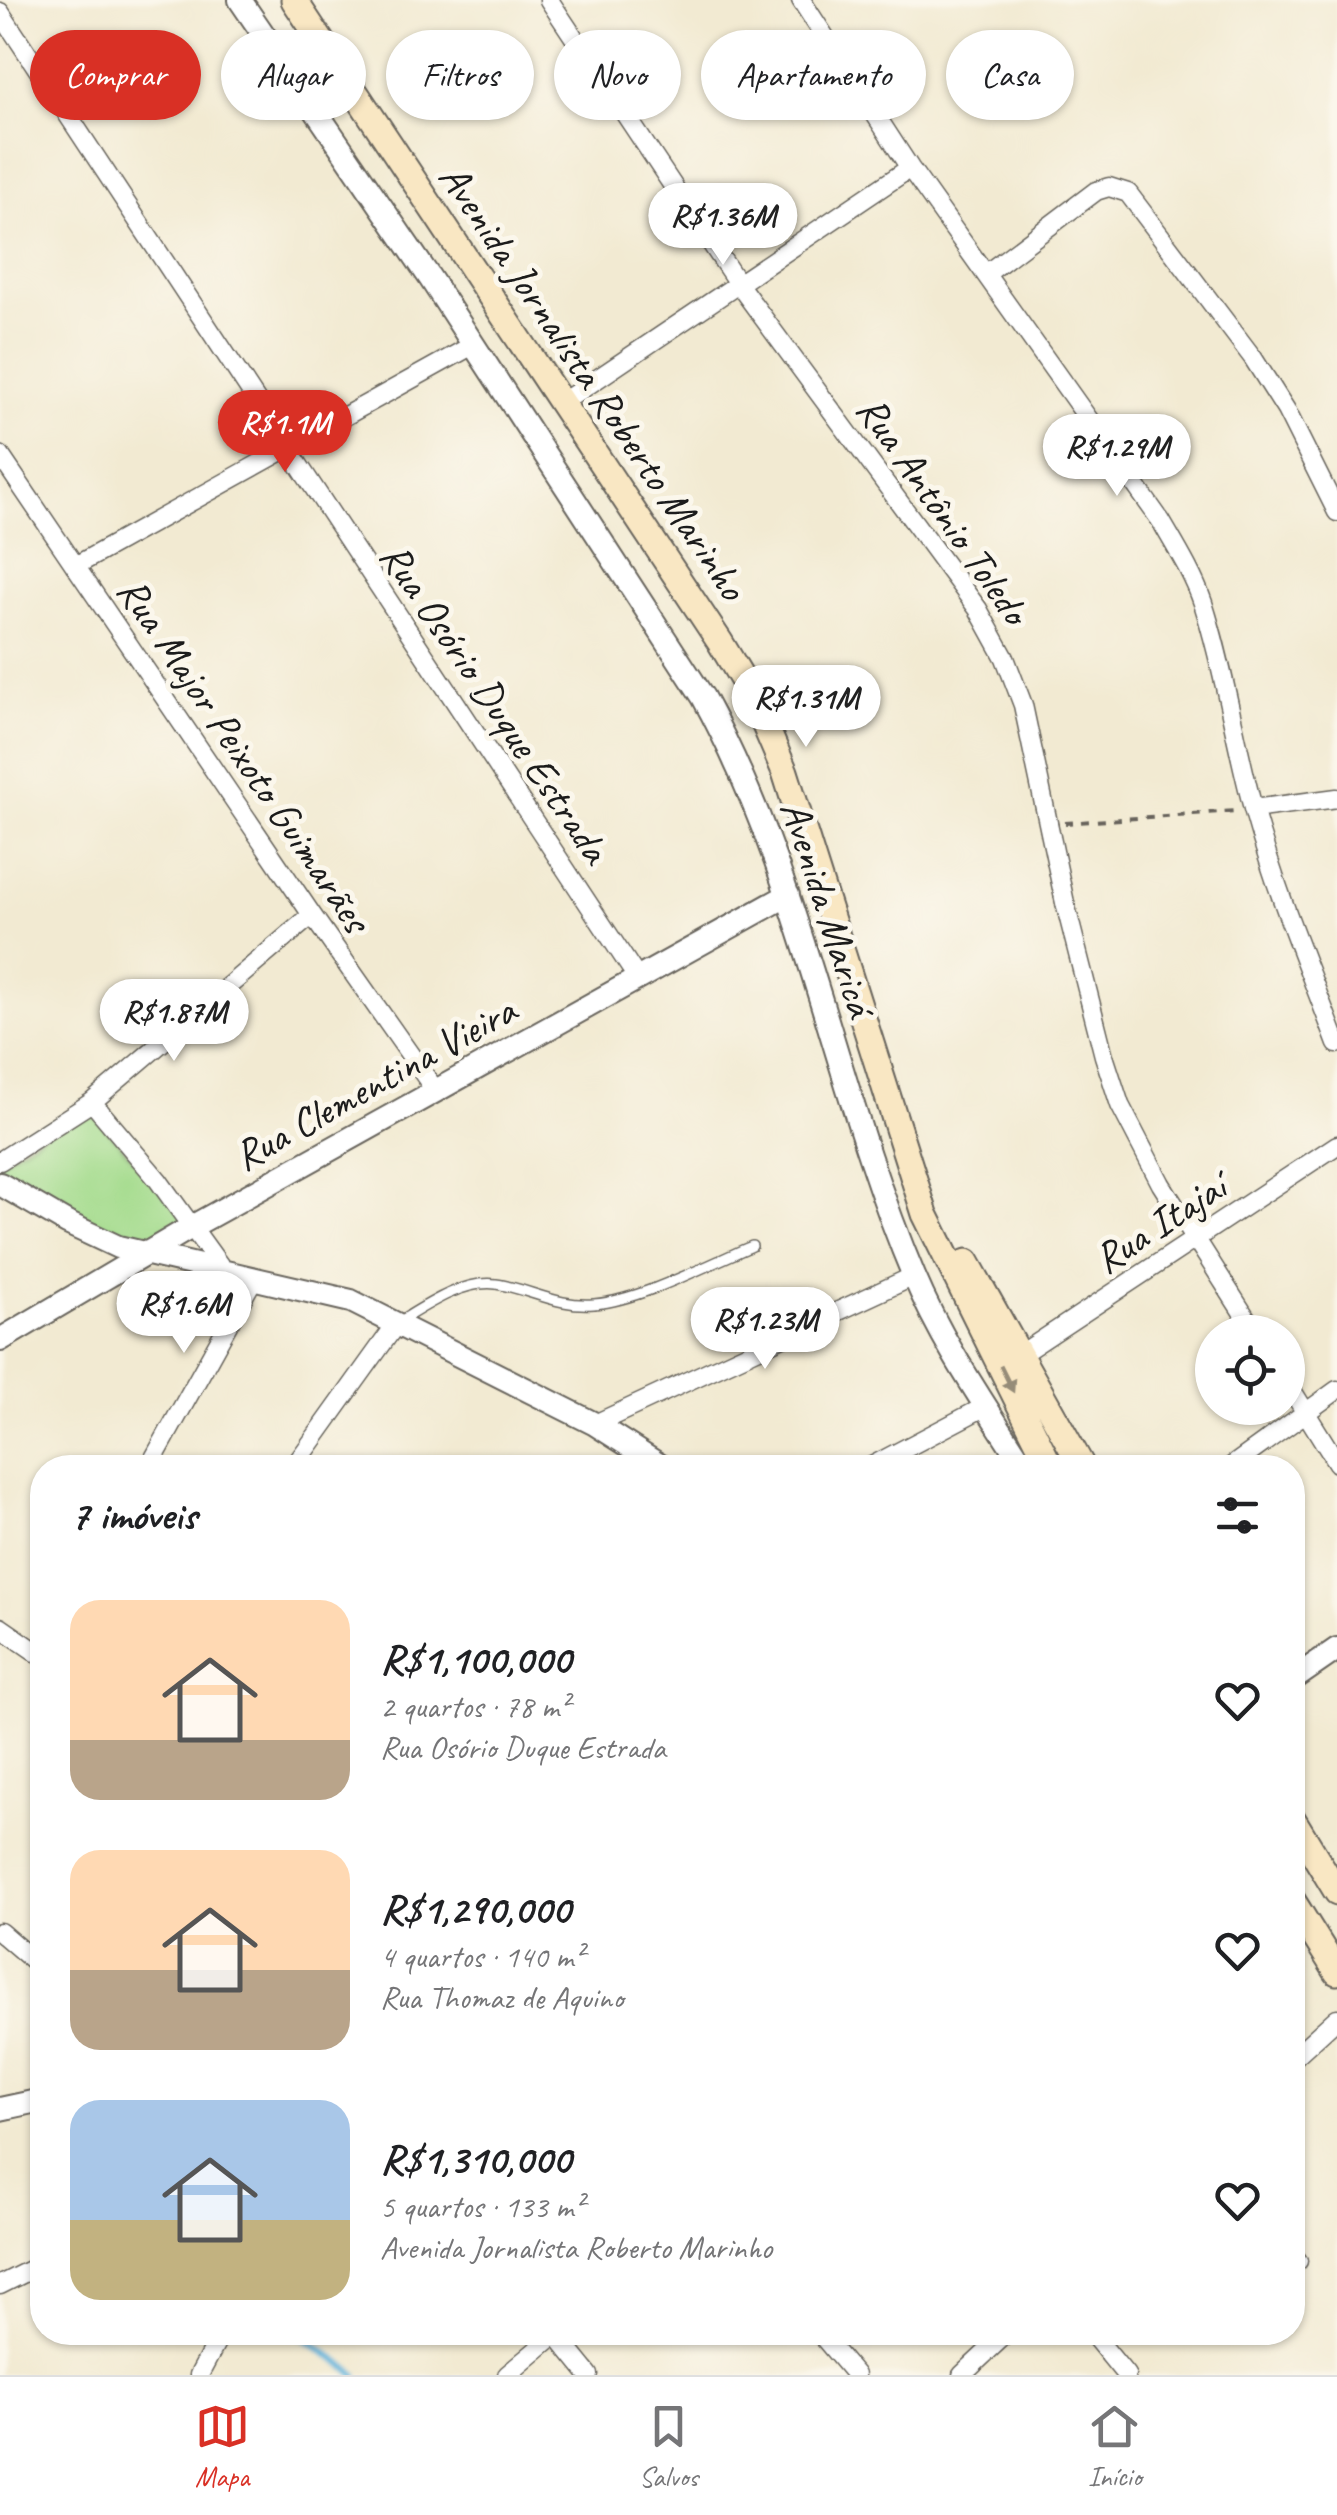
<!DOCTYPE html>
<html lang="pt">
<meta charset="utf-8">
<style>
:root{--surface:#fff;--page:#f6f6f6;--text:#202124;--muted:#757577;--line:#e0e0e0;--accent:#d93025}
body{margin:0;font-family:Caveat,sans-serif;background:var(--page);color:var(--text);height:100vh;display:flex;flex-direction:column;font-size:38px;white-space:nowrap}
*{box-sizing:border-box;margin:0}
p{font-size:32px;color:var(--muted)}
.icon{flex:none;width:55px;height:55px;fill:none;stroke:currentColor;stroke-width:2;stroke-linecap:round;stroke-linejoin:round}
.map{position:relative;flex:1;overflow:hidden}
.drawer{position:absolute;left:30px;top:1455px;width:1275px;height:890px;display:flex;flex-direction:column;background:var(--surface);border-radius:40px;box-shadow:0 2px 8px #0004}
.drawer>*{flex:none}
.banner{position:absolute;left:30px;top:30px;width:1278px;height:90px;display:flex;gap:20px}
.controls{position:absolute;left:1195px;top:1315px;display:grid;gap:20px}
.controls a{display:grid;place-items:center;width:110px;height:110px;border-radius:50%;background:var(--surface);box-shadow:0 2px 8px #0004;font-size:50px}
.price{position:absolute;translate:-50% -85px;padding:0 22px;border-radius:35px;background:#fff;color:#222;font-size:32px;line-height:65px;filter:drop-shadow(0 2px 5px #0008)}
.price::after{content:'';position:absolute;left:50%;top:60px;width:30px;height:22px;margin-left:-15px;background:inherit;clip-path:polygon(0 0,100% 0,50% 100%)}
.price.active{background:var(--accent);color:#fff}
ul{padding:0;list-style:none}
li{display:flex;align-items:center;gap:30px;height:250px;padding:0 40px}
li span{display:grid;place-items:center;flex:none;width:280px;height:200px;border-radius:30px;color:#555}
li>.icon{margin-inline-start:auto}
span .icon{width:120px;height:120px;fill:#fffc;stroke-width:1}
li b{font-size:42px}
h2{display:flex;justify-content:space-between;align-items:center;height:120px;padding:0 40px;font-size:42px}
.pill{padding:0 35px;border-radius:45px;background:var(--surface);box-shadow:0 2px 8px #0004;font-size:35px;line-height:90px}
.pill.active{background:var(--accent);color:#fff}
.tabs{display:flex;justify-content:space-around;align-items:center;height:140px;border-top:2px solid var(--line);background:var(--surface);font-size:28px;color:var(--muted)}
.tabs a{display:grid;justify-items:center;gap:5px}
.tabs .active{color:var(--accent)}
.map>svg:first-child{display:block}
.green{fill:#a5dc8e;stroke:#607c55;stroke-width:2.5}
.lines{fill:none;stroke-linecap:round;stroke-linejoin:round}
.stream{stroke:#60b5dd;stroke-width:6}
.service-casing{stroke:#67645c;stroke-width:12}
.minor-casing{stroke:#67645c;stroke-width:21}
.tertiary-casing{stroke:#67645c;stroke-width:26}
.secondary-casing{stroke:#67645c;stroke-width:29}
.path{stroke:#67645c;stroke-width:4;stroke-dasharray:8 8;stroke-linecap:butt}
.service{stroke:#fff;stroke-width:9}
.minor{stroke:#fff;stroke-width:18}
.tertiary{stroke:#fff;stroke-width:22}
.secondary{stroke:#f9e7c3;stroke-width:25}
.oneway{fill:#968c78}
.labels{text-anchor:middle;stroke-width:10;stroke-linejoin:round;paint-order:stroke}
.street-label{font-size:42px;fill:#1c1c1c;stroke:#fbf7ec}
</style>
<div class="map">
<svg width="1337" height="2375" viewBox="0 0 1337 2375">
<rect width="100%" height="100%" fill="#fbf7ec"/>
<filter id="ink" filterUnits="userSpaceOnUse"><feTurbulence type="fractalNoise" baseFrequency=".01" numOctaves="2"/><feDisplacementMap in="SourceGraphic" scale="20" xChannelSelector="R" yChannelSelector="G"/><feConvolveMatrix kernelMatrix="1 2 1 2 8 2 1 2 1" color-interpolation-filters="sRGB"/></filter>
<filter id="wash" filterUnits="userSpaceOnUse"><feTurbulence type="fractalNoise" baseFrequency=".0048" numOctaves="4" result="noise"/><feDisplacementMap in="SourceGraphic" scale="40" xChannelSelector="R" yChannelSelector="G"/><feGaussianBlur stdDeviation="2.25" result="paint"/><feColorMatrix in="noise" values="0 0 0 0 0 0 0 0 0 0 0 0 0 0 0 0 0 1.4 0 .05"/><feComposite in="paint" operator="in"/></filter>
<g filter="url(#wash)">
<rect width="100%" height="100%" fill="#f2ead2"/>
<!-- green -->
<path class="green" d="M 87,1106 L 193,1226 L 144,1254 L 0,1184 L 0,1161 Z"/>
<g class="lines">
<!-- stream -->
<path class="stream" d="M 297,2332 L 357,2375"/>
</g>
</g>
<g filter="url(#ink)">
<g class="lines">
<defs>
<path id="service" d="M 397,1323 C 425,1306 462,1280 496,1284 C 530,1289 558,1307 594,1304 C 641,1300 707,1265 752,1246"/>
<path id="minor" d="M 549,0 L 739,285 L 978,609 L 1005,658 L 1023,705 L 1065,903 L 1104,1056 L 1120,1105 L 1161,1184 L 1255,1332
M 801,0 L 910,168 L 1161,521 C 1176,547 1193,574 1203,603 C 1225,671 1235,743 1254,812 C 1276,891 1308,967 1337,1044
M 0,12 L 638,979
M 986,274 L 1096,191 L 1109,187 L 1128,193 L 1253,358 L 1286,410 L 1337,512
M 560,404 L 910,168
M 0,455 L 312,915 L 435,1090
M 75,566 L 473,345
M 1253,809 L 1337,798
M 92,1102 L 158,1180 L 223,1270
M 0,1161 L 92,1102 L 312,915
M 1018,1356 L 1337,1145
M 1288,1384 L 1337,1463
M 595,1424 L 914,1276
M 154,1458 L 254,1278
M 293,1468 L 397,1323
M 868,1468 L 986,1406
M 1229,1468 L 1337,1390
M 0,1627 L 42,1656
M 0,1932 L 42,1968
M 1292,2059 L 1337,2018
M 1292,2255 L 1298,2261
M 0,2285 L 42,2264
M 554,2332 L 589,2375
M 819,2332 L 855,2375
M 1091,2332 L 1126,2375
M 199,2375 L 222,2332
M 507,2375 L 558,2332
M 962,2375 L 1008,2332"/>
<path id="tertiary" d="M 240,0 L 430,278 L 703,697 C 803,879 834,1087 914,1276 C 943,1345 986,1406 1025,1468
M 0,1184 L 67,1223 L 118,1247 L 351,1301 L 595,1424 L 664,1468
M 0,1340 L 193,1226 L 788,895
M 1292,1680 L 1337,1649
M 0,2109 L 42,2100"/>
<path id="secondary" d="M 294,0 L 720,642 L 752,695 L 785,772 L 925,1214 L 1051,1468
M 967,1262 L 1083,1468
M 1292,1818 L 1337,1892
M 1292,1900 L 1337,1972"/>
</defs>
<!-- service casing -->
<use href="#service" class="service-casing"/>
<!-- minor casing -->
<use href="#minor" class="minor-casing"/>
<!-- tertiary casing -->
<use href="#tertiary" class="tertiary-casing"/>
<!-- secondary casing -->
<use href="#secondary" class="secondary-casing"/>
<!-- path -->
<path class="path" d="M 1065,823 L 1235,811"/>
<!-- service -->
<use href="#service" class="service"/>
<!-- minor -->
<use href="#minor" class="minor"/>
<!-- tertiary -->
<use href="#tertiary" class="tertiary"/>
<!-- secondary -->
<use href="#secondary" class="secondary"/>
</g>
<!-- one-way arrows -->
<defs><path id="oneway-solid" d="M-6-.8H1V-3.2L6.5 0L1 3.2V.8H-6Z" transform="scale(2.5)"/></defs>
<use class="oneway" href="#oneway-solid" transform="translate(1007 1379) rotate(64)"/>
</g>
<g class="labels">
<!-- street labels -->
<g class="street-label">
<text transform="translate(594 381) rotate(56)" y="15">Avenida Jornalista Roberto Marinho</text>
<text transform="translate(944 509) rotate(55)" y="15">Rua Antônio Toledo</text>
<text transform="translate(496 702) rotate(56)" y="15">Rua Osório Duque Estrada</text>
<text transform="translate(245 754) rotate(56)" y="15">Rua Major Peixoto Guimarães</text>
<text transform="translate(829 908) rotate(72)" y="15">Avenida Maricá</text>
<text transform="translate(374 1082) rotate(-29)" y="15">Rua Clementina Vieira</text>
<text transform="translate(1159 1222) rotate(-33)" y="15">Rua Itajaí</text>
</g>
</g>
</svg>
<div class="controls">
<a><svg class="icon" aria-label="locate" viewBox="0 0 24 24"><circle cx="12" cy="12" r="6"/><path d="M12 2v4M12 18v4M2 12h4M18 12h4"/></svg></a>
</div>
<b class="price" style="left:723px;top:268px">R$1.36M</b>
<b class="price active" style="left:285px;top:475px">R$1.1M</b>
<b class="price" style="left:1117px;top:499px">R$1.29M</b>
<b class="price" style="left:806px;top:750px">R$1.31M</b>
<b class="price" style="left:174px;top:1064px">R$1.87M</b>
<b class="price" style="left:184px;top:1356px">R$1.6M</b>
<b class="price" style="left:765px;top:1372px">R$1.23M</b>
<div class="banner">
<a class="pill active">Comprar</a>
<a class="pill">Alugar</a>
<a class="pill">Filtros</a>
<a class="pill">Novo</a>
<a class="pill">Apartamento</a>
<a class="pill">Casa</a>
</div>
<section class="drawer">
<h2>7 imóveis<svg class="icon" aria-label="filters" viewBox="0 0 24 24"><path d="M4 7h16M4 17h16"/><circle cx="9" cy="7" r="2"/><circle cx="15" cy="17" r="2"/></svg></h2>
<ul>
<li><span style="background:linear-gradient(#ffd9b3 70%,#b9a48a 0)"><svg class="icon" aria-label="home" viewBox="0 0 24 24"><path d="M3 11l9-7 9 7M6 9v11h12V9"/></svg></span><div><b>R$1,100,000</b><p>2 quartos · 78 m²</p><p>Rua Osório Duque Estrada</p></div><svg class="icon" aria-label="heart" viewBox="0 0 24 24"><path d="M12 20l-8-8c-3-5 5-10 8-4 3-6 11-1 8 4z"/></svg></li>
<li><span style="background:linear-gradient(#ffd9b3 60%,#b9a48a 0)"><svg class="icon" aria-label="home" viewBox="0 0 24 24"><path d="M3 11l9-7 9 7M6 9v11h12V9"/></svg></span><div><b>R$1,290,000</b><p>4 quartos · 140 m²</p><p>Rua Thomaz de Aquino</p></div><svg class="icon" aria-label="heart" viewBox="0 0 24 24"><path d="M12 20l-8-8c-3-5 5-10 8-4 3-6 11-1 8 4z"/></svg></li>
<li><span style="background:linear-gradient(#a9c7e8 60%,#c2b280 0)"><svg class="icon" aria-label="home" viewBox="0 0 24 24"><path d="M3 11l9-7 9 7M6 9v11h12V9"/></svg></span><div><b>R$1,310,000</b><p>5 quartos · 133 m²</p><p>Avenida Jornalista Roberto Marinho</p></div><svg class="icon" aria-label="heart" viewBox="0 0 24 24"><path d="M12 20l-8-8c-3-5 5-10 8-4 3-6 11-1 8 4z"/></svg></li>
</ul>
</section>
</div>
<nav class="tabs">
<a class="active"><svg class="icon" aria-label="map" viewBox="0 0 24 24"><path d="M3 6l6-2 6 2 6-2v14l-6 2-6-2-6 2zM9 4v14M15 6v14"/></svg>Mapa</a>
<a><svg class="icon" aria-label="saved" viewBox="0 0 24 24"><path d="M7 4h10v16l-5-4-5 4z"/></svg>Salvos</a>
<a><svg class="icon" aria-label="home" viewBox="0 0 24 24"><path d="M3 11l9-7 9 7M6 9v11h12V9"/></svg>Início</a>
</nav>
